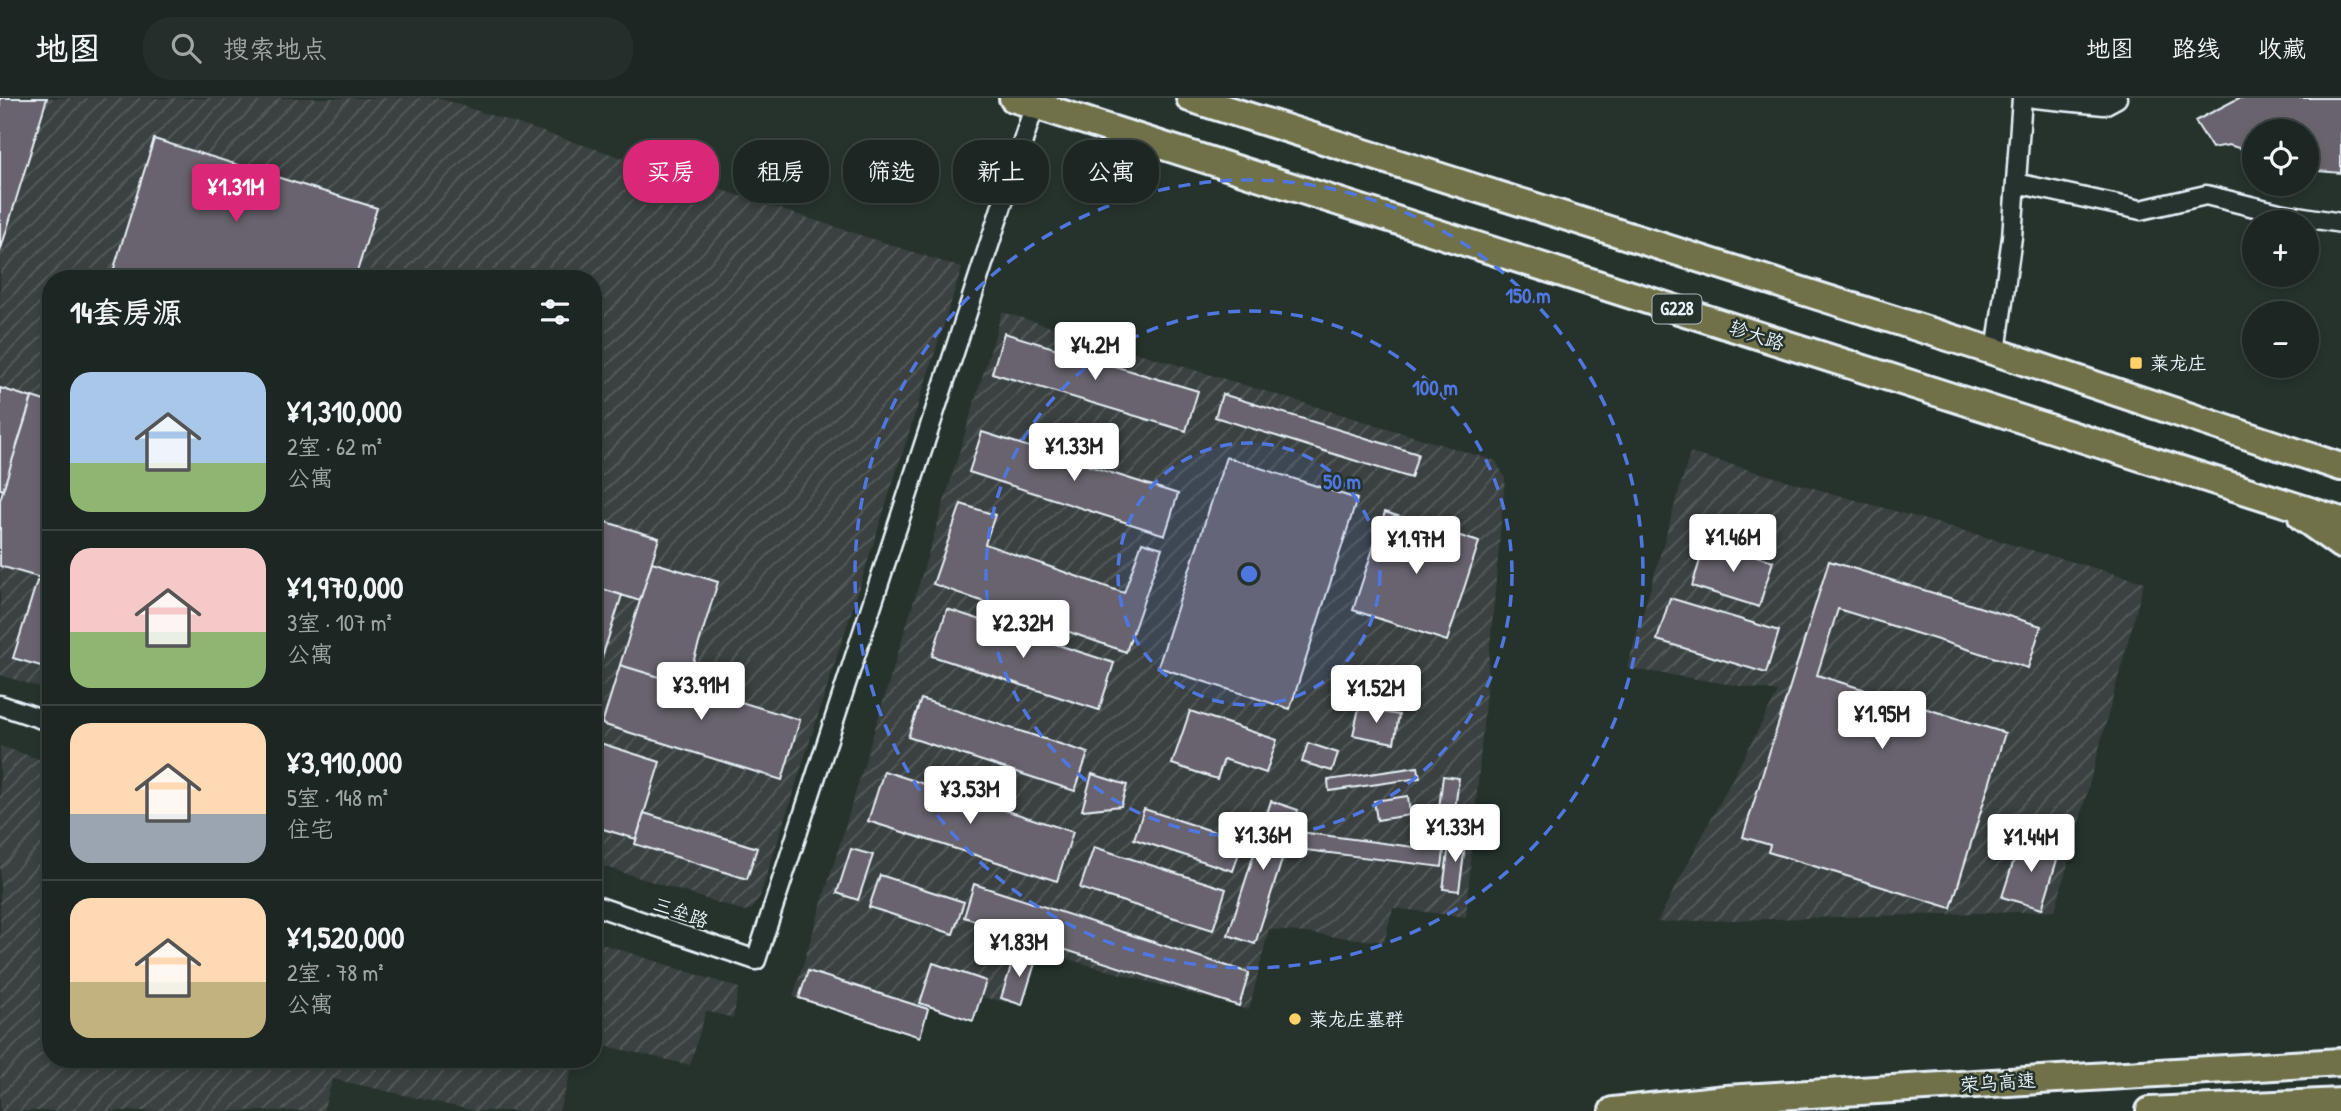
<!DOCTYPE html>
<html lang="zh">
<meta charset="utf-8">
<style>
:root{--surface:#1c2622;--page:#252e2a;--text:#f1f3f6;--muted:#a0a5a5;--line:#3a4340;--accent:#db2777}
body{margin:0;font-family:"Patrick Hand","LXGW WenKai TC",sans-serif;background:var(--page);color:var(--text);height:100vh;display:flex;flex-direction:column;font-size:26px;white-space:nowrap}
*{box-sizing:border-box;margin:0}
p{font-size:23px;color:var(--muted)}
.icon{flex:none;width:38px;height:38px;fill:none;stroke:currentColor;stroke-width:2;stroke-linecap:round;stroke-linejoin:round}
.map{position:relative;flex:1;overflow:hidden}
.side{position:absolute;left:42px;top:172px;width:560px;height:798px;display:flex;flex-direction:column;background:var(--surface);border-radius:28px;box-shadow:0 4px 10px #0003,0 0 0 2px var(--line)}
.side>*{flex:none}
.top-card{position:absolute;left:623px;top:42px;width:665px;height:63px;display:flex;gap:14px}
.buttons{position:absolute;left:2242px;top:21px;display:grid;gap:14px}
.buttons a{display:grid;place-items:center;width:77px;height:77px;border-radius:50%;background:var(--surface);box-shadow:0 4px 10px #0003,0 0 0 2px var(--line);font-size:35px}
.price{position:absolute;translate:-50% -60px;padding:0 16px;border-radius:7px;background:#fff;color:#222;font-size:23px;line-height:46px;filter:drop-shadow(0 2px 4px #0008)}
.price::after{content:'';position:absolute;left:50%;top:42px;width:21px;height:16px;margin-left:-10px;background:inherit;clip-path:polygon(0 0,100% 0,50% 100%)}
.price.selected{background:var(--accent);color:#fff}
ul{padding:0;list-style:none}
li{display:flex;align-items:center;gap:21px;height:175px;padding:0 28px}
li+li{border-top:2px solid var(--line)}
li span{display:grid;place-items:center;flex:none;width:196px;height:140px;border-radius:21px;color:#555}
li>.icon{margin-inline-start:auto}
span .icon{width:84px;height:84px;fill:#fffc;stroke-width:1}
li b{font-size:30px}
h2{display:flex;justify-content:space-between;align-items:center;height:84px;padding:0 28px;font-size:30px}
.chip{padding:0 24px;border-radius:28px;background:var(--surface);box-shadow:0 4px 10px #0003,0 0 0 2px var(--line);font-size:24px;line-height:63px}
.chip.selected{background:var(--accent);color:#fff}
header{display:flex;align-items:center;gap:42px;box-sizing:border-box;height:98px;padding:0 35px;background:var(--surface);border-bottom:2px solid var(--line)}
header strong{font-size:33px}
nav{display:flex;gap:38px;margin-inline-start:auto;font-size:24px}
.search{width:490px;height:63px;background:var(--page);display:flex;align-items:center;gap:18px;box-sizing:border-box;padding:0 24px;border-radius:28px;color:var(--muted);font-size:26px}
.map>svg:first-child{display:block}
.industrial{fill:url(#industrial-furrows)}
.building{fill:#68636d;stroke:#e8f1f8;stroke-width:2}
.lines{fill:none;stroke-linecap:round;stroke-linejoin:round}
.minor-casing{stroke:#e8f1f8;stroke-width:23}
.highway-casing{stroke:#e8f1f8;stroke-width:32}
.minor{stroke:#26332d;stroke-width:18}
.highway{stroke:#6f714a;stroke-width:26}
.ring{fill:none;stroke:#5077e0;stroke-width:3.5;stroke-dasharray:12 9}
.poi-dot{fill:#ffd166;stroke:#26332d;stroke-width:2.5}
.labels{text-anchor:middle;stroke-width:5;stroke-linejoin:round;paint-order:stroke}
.shield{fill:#26332d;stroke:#aeb8bb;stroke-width:2}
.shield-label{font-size:18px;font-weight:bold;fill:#e8f1f8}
.street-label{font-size:19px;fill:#e8f1f8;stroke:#26332d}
.poi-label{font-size:19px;fill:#e8f1f8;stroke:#26332d;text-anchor:start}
.centre{fill:#5077e0;stroke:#26332d;stroke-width:3.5}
.ring-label{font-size:21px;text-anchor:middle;font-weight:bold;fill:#5077e0;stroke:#26332d;stroke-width:5;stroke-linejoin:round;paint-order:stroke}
</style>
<header>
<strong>地图</strong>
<div class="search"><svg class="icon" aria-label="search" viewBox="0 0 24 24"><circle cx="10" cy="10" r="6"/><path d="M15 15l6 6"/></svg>搜索地点</div>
<nav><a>地图</a><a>路线</a><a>收藏</a></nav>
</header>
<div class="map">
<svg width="2341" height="1013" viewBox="0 0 2341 1013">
<defs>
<pattern id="industrial-furrows" width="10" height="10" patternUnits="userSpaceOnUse" patternTransform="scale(1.75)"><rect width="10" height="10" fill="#3a4140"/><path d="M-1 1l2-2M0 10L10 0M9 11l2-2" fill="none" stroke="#565d5c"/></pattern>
</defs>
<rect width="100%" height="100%" fill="#26332d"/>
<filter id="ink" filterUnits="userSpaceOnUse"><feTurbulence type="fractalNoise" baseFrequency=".0143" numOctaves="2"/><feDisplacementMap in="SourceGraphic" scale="14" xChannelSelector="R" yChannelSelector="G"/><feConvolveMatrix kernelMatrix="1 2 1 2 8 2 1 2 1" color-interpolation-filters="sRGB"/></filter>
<g filter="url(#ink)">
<!-- industrial -->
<path class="industrial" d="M 0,0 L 438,0 L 962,170 L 760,798 L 752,811 L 744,813 L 593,765 L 593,180 L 51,180 L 51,593 L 0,577 Z
M 1002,214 L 1496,363 L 1505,380 L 1466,819 L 1393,810 L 1384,844 L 1269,831 L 1249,912 L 1039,853 L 1022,907 L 981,899 L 928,905 L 920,939 L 793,899 Z
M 1690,355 L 2144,484 L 2055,813 L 1657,824 L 1778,594 L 1627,570 Z
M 0,648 L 51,665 L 51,961 L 575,961 L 559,1013 L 475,1013 L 333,981 L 323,1013 L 0,1013 Z
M 593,843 L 739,890 L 733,920 L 706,913 L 690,967 L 593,945 Z"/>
<!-- building -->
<path class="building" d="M 0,0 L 47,0 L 0,154 Z
M 2239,0 L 2341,0 L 2341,75 L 2306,72 L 2306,33 L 2254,33 L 2254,55 L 2229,47 L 2212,50 L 2195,23 Z
M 154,41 L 377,110 L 355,180 L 111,180 Z
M 1004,235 L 1198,293 L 1186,333 L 992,275 Z
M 0,290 L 32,300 L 3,392 L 0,391 Z
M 1222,296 L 1418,356 L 1411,380 L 1215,319 Z
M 32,299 L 51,305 L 51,483 L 0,468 L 0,402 Z
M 982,334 L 1178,396 L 1165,437 L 969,374 Z
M 1226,359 L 1357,401 L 1290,611 L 1158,569 Z
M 961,406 L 995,417 L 985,446 L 1124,495 L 1142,444 L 1162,450 L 1126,554 L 933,486 Z
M 1385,414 L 1479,444 L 1447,543 L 1353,512 Z
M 593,420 L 659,440 L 640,503 L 593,488 Z
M 1706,443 L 1773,463 L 1759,509 L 1692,488 Z
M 1829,463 L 2041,528 L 2028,570 L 1838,511 L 1817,577 L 2005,635 L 1951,810 L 1768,754 L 1770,747 L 1743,739 Z
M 652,464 L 718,484 L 686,587 L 620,567 Z
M 37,483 L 51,487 L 51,571 L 13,560 Z
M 596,489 L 622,497 L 597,575 L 593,574 L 593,497 Z
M 1670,500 L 1779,533 L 1766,575 L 1657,542 Z
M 947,511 L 1114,565 L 1099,612 L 932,558 Z
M 620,567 L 800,622 L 782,682 L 602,626 Z
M 921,601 L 1088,655 L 1075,693 L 908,639 Z
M 1359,610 L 1399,617 L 1394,645 L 1353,637 Z
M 1190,613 L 1277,642 L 1266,675 L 1224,661 L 1217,681 L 1172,666 Z
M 600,645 L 660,664 L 636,741 L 593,728 L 593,667 Z
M 1308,645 L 1338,655 L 1332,673 L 1302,664 Z
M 1418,669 L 1420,680 L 1329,693 L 1328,682 Z
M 884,673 L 1073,734 L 1057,783 L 868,723 Z
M 1092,676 L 1127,687 L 1121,708 L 1082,712 Z
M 1443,678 L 1459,680 L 1454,719 L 1438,718 Z
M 1408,698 L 1410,717 L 1377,722 L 1374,703 Z
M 1271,703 L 1298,712 L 1255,846 L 1228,837 Z
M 1144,711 L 1243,743 L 1233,773 L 1134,741 Z
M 644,715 L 757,750 L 747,781 L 635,746 Z
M 1292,733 L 1444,753 L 1442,769 L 1289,750 Z
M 1450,739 L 1466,741 L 1459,793 L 1443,791 Z
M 2021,740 L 2060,752 L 2042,811 L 2002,799 Z
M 1094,749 L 1226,791 L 1213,832 L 1080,790 Z
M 851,751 L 873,757 L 858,802 L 837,795 Z
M 880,777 L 964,804 L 953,836 L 869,809 Z
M 974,786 L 1249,875 L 1239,908 L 964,819 Z
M 1015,856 L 1036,862 L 1022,907 L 1001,900 Z
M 933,865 L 986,883 L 973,923 L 920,905 Z
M 808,873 L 928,911 L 920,939 L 799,900 Z"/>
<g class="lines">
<defs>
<path id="minor" d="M 2034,0 L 2104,7 L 2117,0
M 2016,85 L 2141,112 L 2206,97 L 2279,115 L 2341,125
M 1996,254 L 2012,139 L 2022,0
M 0,607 L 51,624
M 593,807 L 756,862 L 1037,0"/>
<path id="highway" d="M 1013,0 L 2341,423
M 1190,0 L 1996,254 L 2341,369
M 2302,419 L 2341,447
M 1613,1013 L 1726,1001 L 2341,964
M 2150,1013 L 2341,1004"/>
</defs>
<!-- minor casing -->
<use href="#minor" class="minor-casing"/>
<!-- highway casing -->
<use href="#highway" class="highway-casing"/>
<!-- minor -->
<use href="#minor" class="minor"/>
<!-- highway -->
<use href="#highway" class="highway"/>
</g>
</g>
<!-- distance rings -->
<circle cx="1249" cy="476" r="131" fill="#5077e0" fill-opacity=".12"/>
<g class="ring">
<circle cx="1249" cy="476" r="131"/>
<circle cx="1249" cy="476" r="263"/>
<circle cx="1249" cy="476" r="394"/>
</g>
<!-- markers -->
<g class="poi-dot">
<rect x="2129" y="258" width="14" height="14" rx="3.5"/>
<circle cx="1295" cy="921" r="7"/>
</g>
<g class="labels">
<!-- shield labels -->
<rect class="shield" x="1652.5" y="196.5" width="49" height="29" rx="5"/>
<g class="shield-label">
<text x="1677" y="217">G228</text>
</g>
<!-- street labels -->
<g class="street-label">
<text transform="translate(1757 237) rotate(18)" y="7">轸大路</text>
<text transform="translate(681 814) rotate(19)" y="7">三垒路</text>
<text transform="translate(1998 984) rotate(-4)" y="7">荣乌高速</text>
</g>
<!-- poi labels -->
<g class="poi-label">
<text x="2150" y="272">莱龙庄</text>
<text x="1309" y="928">莱龙庄墓群</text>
</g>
</g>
<circle cx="1249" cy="476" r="10" class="centre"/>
<g class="ring-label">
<text x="1528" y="205">150 m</text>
<text x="1435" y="297">100 m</text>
<text x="1342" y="391">50 m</text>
</g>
</svg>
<div class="buttons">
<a><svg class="icon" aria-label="locate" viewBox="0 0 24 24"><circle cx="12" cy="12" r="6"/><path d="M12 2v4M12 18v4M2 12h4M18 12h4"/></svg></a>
<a>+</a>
<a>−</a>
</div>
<b class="price selected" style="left:236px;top:126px">¥1.31M</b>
<b class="price" style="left:1095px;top:284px">¥4.2M</b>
<b class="price" style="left:1074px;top:385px">¥1.33M</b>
<b class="price" style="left:1733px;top:476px">¥1.46M</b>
<b class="price" style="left:1416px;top:478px">¥1.97M</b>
<b class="price" style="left:1023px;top:562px">¥2.32M</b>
<b class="price" style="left:701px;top:624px">¥3.91M</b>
<b class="price" style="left:1376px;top:627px">¥1.52M</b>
<b class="price" style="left:1882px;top:653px">¥1.95M</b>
<b class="price" style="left:970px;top:728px">¥3.53M</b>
<b class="price" style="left:1455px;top:766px">¥1.33M</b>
<b class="price" style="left:1263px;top:774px">¥1.36M</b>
<b class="price" style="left:2031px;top:776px">¥1.44M</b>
<b class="price" style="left:1019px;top:881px">¥1.83M</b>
<div class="top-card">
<a class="chip selected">买房</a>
<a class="chip">租房</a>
<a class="chip">筛选</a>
<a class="chip">新上</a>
<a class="chip">公寓</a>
</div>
<section class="side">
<h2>14套房源<svg class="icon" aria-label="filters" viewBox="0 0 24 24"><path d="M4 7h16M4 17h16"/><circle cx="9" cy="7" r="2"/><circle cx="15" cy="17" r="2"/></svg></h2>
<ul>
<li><span style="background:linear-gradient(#a9c7e8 65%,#8fb573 0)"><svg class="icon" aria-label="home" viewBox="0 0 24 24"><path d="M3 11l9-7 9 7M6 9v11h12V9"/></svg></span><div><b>¥1,310,000</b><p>2室 · 62 m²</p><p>公寓</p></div></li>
<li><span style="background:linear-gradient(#f6c9c9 60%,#8fb573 0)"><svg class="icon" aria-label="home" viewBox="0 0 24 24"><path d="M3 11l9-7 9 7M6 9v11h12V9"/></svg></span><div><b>¥1,970,000</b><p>3室 · 107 m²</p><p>公寓</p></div></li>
<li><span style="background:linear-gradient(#ffd9b3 65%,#9aa5b1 0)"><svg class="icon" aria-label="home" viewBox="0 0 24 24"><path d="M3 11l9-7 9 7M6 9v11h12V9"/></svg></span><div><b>¥3,910,000</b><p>5室 · 148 m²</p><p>住宅</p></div></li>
<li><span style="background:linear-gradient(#ffd9b3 60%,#c2b280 0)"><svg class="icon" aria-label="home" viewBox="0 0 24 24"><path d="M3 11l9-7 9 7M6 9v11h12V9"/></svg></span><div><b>¥1,520,000</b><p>2室 · 78 m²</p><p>公寓</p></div></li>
</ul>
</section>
</div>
